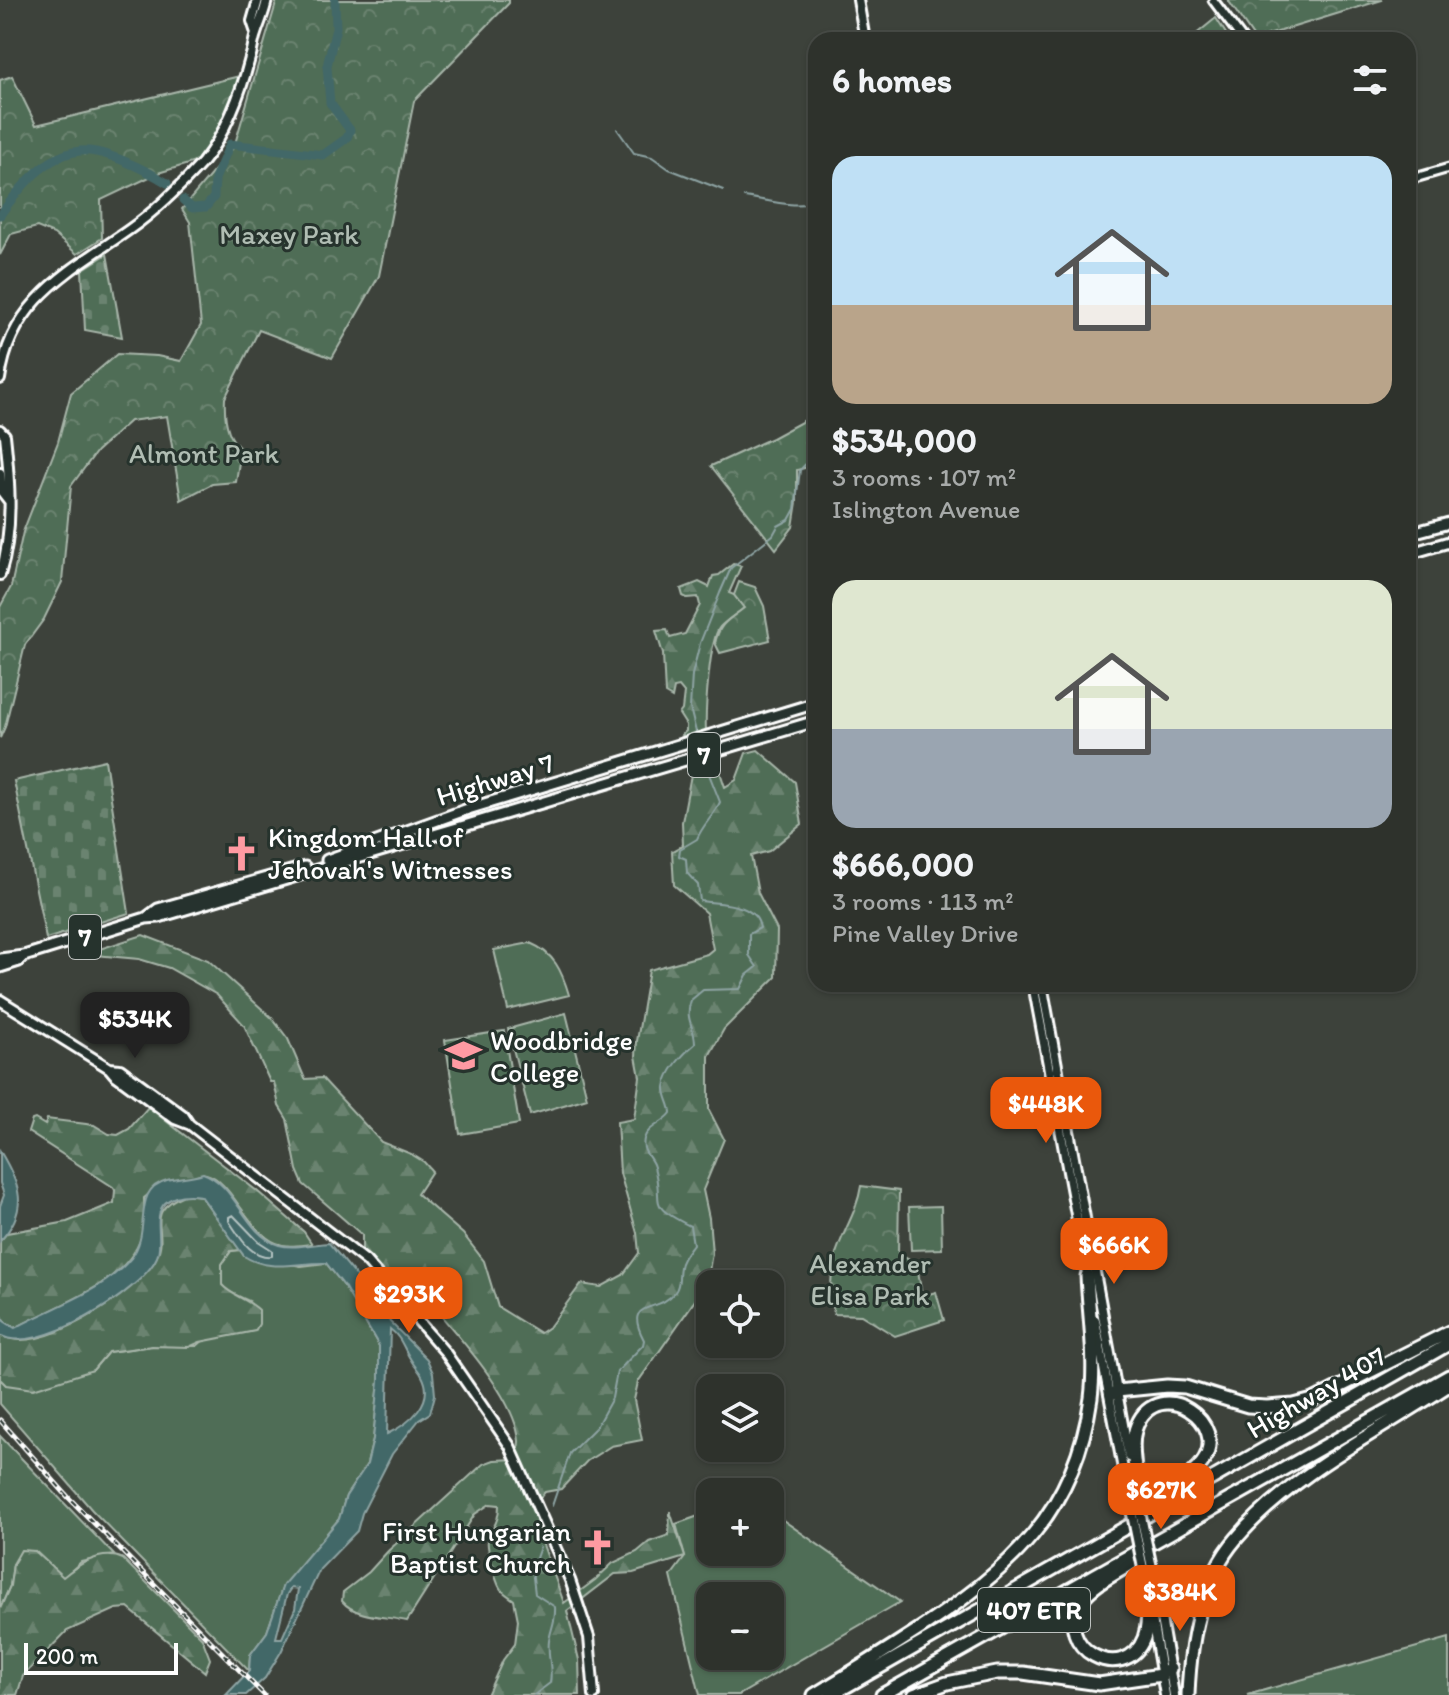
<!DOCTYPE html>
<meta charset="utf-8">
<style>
:root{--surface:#2e322c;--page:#3a3e38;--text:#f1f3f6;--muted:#a7aaa9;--line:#494d48;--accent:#ea580c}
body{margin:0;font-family:Itim,sans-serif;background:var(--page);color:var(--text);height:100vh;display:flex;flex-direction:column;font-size:30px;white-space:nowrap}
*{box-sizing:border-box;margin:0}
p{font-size:26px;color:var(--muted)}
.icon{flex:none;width:44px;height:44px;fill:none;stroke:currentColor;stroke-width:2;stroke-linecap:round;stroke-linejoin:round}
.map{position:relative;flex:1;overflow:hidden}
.panel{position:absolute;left:808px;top:32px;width:608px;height:960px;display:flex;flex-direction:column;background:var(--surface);border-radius:24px;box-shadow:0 2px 6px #0004,0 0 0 2px var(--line)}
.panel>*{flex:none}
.fabs{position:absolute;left:696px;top:1270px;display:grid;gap:16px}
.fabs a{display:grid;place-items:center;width:88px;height:88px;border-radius:16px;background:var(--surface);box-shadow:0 2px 6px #0004,0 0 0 2px var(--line);font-size:40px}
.scale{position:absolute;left:24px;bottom:20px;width:154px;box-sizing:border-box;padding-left:8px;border:4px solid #fff;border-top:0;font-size:22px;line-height:28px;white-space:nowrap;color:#fff;-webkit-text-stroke:6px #26332d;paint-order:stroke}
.price{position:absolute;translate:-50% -68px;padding:0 18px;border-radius:16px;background:var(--accent);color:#fff;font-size:26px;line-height:52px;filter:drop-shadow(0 2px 4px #0008)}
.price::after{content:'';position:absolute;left:50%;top:48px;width:24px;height:18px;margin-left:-12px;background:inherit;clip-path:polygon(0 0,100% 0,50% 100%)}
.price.active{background:#222;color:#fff}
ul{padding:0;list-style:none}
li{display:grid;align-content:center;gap:16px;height:424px;padding:0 24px}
li span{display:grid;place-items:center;height:248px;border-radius:24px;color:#555}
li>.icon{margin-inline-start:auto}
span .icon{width:144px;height:144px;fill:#fffc;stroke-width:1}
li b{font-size:34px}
h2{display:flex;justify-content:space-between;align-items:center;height:96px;padding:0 24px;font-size:34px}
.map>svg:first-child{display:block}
.green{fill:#506d56;stroke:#a8b6aa;stroke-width:2;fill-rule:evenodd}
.forest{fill:url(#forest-firs);stroke:#a8b6aa;stroke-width:2}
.cemetery{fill:url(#cemetery-stones);stroke:#a8b6aa;stroke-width:2}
.park{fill:url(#park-crowns);stroke:#a8b6aa;stroke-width:2}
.water{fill:#436867;stroke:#8ea4a4;stroke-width:2;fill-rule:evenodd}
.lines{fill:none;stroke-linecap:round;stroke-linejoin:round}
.shore{stroke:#b4c3c2;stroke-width:2}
.stream{stroke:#8ea4a4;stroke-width:2}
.river{stroke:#436867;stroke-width:9}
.tertiary-casing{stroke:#fff;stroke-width:13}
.secondary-casing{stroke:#fff;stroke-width:14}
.primary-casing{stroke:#fff;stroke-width:15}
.motorway-casing{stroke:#fff;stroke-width:17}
.tertiary{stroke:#26332d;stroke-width:7}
.secondary{stroke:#26332d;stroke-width:8}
.primary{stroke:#26332d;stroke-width:9}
.motorway{stroke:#26332d;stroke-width:11}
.rail-casing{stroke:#fff;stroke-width:5}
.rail{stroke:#26332d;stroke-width:2;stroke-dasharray:6;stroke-linecap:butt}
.secondary-bridge-casing{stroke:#fff;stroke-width:14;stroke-linecap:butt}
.secondary-bridge{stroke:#26332d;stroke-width:8}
.labels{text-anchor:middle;stroke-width:6;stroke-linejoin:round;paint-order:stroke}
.shield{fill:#26332d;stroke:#bec2c0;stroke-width:2}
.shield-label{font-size:26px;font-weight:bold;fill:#fff}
.park-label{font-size:28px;fill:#b0bdb3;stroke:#26332d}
.street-label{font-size:28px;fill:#fff;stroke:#26332d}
.poi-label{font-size:28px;fill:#fff;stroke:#26332d;text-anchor:start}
</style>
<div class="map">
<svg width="1449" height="1695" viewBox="0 0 1449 1695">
<defs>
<pattern id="forest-firs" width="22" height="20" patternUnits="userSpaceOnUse" patternTransform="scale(2)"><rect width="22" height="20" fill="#506d56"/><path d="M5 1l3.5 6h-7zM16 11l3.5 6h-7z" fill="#6a836f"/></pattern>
<pattern id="cemetery-stones" width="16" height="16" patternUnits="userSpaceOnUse" patternTransform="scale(2)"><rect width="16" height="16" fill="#506d56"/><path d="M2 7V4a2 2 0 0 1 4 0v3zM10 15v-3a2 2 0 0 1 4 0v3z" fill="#6a836f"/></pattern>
<pattern id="park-crowns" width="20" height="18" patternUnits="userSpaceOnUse" patternTransform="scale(2)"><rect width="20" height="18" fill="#506d56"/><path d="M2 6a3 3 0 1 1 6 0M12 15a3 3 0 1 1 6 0" fill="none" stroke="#6a836f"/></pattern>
</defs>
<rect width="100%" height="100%" fill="#3d423b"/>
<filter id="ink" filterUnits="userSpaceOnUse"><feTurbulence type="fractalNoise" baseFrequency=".0125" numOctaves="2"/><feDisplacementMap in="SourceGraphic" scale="16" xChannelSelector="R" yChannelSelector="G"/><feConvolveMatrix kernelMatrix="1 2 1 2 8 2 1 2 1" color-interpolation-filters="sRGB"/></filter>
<g filter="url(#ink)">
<!-- green -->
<path class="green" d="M 530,943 C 554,953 562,971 569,995 L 508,1010 L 494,950 Z
M 566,1013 L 587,1098 L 530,1115 L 508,1029 Z
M 504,1031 L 519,1124 L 460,1134 L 445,1040 Z
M 941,1206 L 942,1249 L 911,1250 L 909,1207 Z
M 240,1250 L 244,1256 L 301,1266 L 326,1263 L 344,1286 L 379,1346 L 379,1381 L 373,1439 L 367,1464 L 346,1496 L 339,1519 L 283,1586 L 267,1632 L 250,1655 L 249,1671 L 92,1510 L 0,1404 L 0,1379 L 6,1385 L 93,1370 L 108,1352 L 152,1346 L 197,1346 L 249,1301 L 227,1291 L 222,1285 L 222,1264 L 231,1251 Z
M 0,1436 L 114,1555 L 81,1562 L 63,1578 L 35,1551 L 13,1564 L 10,1586 L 0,1609 Z
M 770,1511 L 900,1602 L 739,1695 L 700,1695 L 671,1576 L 685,1557 L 676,1524 L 710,1512 L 710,1552 L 770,1552 ZM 710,1596 L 770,1596 L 770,1656 L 710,1656 Z
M 1449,1638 L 1449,1695 L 1247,1695 Z"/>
<!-- forest -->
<path class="forest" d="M 733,564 L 741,566 L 729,593 L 734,595 L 744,608 C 737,614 728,619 720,627 C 709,640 705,712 706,732 L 686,738 L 682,735 L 686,731 L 686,725 L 679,714 L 682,710 L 684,693 L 679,687 L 674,688 L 672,698 L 665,694 L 663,654 L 656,631 L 667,630 L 670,638 L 685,634 L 700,605 L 698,597 L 687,598 L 683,596 L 681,589 L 699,582 L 709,587 L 713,576 L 719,575 Z
M 758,750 L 795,782 L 802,824 L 769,851 L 751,856 L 758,893 L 777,930 L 776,977 L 724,1029 L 709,1056 L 709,1110 L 724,1139 L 703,1190 L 709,1218 L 712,1253 L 707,1283 L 638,1382 L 634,1400 L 642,1440 L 611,1446 L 587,1461 L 561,1489 L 545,1492 L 536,1502 L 536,1525 L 564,1603 L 595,1580 L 613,1563 L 637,1552 L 649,1542 L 669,1535 L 670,1511 L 685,1557 L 633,1573 L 615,1574 L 567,1611 L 579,1660 L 580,1695 L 487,1695 L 503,1660 L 515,1644 L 518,1620 L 514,1600 C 509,1596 503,1593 500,1588 C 496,1582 486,1546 488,1540 C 493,1525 499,1523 499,1505 L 490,1504 L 475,1514 L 407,1621 C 386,1616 356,1618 342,1601 L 343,1592 L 369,1572 L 388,1551 L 483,1464 L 494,1460 L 516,1459 C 517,1454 519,1446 519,1441 C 515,1394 450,1328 421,1292 L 398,1294 L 365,1268 L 362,1261 L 362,1235 L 303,1184 L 297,1170 L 287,1119 L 279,1106 L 274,1082 L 270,1082 L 244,1025 L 217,995 L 169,968 L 139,959 L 84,954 L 143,935 L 208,960 L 272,1018 L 288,1039 L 305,1079 L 322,1078 L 381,1142 L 411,1154 L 424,1162 L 432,1171 L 417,1194 L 463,1234 L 484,1261 L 498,1307 L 540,1333 L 550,1326 L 581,1284 L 601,1287 L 623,1275 L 639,1253 L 637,1233 L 620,1173 L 617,1122 L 634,1119 L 640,1077 L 636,1056 L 637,1041 L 649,970 L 707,954 L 713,949 L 706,913 L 674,885 L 672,851 L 683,845 L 682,822 L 693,764 L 716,760 L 725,787 L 736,780 L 746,753 Z
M 148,1107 L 257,1191 L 304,1232 L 312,1244 C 300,1245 287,1248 276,1243 C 248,1231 230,1179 206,1174 C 200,1173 194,1176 188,1178 C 162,1184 166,1180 144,1198 C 144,1210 146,1224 142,1235 C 127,1285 56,1305 15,1328 L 4,1321 L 0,1310 L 0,1241 L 7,1233 L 67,1222 L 114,1203 L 115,1190 L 113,1187 L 28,1132 L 32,1120 L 35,1119 L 45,1125 L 47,1119 L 94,1125 L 109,1134 L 118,1135 L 129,1129 Z
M 186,1194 L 201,1196 L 240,1250 L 231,1251 L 222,1264 L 222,1285 C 232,1296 248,1299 259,1310 L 259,1324 L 255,1331 L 200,1342 L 189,1347 L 152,1346 L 108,1352 L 93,1370 L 33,1389 L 6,1385 L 0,1379 L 0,1335 C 38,1358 132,1295 153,1263 C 175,1232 137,1214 186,1194 Z
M 21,1550 L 35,1551 L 63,1577 C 79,1564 102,1549 123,1559 L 202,1638 L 210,1659 L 205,1672 L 128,1608 L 116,1609 L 67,1631 L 23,1676 L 17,1695 L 0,1695 L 0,1609 L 10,1586 L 13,1564 Z"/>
<!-- cemetery -->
<path class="cemetery" d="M 107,254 L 122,337 L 85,330 L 82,270 Z
M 105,760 L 129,913 L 46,939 L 14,781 Z"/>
<!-- park -->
<path class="park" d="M 277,0 L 509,0 L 509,3 L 414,101 L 379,276 L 332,358 L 259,330 L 225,398 C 224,417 226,437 241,449 L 236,482 L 212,484 L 181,500 L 167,416 L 130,421 L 97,451 L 71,486 L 62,582 L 44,619 L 25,645 L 5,727 L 0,738 L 0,607 L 11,587 L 23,532 L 58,442 L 71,393 L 117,354 L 157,356 L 181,361 L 201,325 L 190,222 L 182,209 L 234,147 Z
M 1228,0 L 1382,0 L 1255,39 Z
M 1216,18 L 1230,40 L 1189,40 Z
M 12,76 L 36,125 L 240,76 L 229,108 L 202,160 L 158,173 L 101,200 L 102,238 L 77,254 L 54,234 L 37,227 L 11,234 L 0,255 L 0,80 Z
M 816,414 L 816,465 L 797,470 L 797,502 L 793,527 L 776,549 L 711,466 L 772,438 Z
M 739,582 L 755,587 L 764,606 L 770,640 L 720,653 L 715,643 C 720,622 729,620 744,608 L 734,595 Z
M 861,1186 L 899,1191 L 898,1254 L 917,1264 L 922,1296 L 936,1292 L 944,1320 L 895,1336 L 861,1315 L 834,1314 C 831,1295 829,1276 835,1257 C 842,1232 857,1213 861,1186 Z"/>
<!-- water -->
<path class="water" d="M 0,1151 C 20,1184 30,1209 0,1241 L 0,1206 L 4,1195 L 0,1183 Z
M 203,1173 C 237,1185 244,1234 279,1245 C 294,1249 313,1244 329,1243 L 382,1307 L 390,1322 L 427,1359 L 433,1373 L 435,1395 L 430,1413 L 419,1420 L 392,1454 L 362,1513 L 357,1531 L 320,1569 L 281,1652 L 265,1678 L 246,1695 L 226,1695 L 249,1671 L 250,1655 L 267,1632 L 283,1585 L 339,1519 L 346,1496 L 367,1464 L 373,1439 L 379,1381 L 379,1346 L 344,1286 L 326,1263 C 298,1262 270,1273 244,1256 L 201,1196 C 189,1194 175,1194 165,1203 C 152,1216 164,1240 157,1257 C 143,1291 36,1357 0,1335 L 0,1310 L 4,1321 L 15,1328 C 54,1306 102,1293 131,1258 C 153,1231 130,1190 167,1180 C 179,1177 191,1177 203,1173 ZM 390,1329 C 402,1338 403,1348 411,1360 C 414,1366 419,1370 422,1376 C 436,1402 409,1424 387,1434 ZM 291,1588 L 298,1589 L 295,1609 L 282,1638 L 276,1638 L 287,1594 Z"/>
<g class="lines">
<!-- shore -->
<path class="shore" d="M 233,1215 L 258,1241 L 272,1250 L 272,1256 C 250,1258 240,1237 229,1221 L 229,1217 Z"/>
<!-- stream -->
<path class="stream" d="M 617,129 L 634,153 L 652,157 L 669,169 L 723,190
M 744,197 C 768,200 793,209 816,202
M 696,732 L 690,708 L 692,675 L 700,643 L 720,593 L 731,568 L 773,535 L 778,526 L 789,520 L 795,509 L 800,470 L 816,453
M 552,1506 L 570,1453 L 596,1427 L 612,1398 L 617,1372 L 643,1345 L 644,1340 C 622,1298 658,1315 675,1292 C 681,1284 678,1276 680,1267 C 681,1259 688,1251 693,1244 L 690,1226 C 644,1203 665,1206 654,1167 C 651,1156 641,1153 644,1139 C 647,1127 664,1123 671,1113 C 671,1104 664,1096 665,1087 C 667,1071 683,1054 695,1044 C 695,1025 684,1021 691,1000 L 703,990 L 740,989 L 747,975 L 757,967 L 749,955 L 749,934 L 760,928 C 756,902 720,904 700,901 L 698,885 L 687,873 L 686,859 L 679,856 L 680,849 L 697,839 C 703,824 714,816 720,802 L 707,769
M 534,1695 L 550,1683 C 553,1668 547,1655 549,1641 C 551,1628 556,1621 555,1607 L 535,1594 L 532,1569 L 540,1547"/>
<!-- river -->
<path class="river" d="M 183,200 L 192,208 L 206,207 L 214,197 L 215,179 L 230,144 L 323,155 L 347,138 L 350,130 L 330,103 L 327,66 L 336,28 L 335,0
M 0,215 C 19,189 45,155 80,151 C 103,148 148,171 167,183"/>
<defs>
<path id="tertiary" d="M 1213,0 L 1243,40
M 1408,180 L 1449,168"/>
<path id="secondary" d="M 858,0 L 865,40
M 256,33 L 252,21 L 258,0
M 0,379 C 10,300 72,270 130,229 C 157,210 180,187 202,163 C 225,135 241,93 250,58 C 253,50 253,42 256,34 C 260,21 264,15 267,0
M 0,430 L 5,435 C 10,481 14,530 0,575
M 0,473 L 2,492 L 9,501
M 1033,984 L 1088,1279
M 1042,984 L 1129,1457
M 0,1000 L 109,1068 L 114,1074 L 175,1119 L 188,1124
M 109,1068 L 120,1069 L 183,1115 L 189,1124 L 366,1261 L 445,1352 L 510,1446 L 570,1580 L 589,1637 L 594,1695
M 1095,1320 L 1125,1480
M 1154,1577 L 1174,1695
M 1151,1613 L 1165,1695"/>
<path id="primary" d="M 1408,534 L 1449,523
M 1408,554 L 1449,542
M 327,860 L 468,809 L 816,703
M 146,918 L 158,909 L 305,867
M 0,959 L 24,956 L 146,918 L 159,917 L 816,721
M 0,967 L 19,961 L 24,956"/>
<path id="motorway" d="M 1111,1395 L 1117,1391 L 1167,1386 L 1185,1387 L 1248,1406 L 1267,1407 L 1294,1405 L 1313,1400 L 1449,1332
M 1136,1493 C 1138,1471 1128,1446 1137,1425 C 1159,1374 1232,1423 1202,1463 C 1189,1480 1166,1493 1149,1507
M 1136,1561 C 1119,1572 1092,1584 1081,1601 C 1050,1648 1125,1687 1144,1638 C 1150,1622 1147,1604 1147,1588
M 814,1695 C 849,1674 884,1652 918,1630 C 1009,1570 1075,1513 1091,1398 C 1096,1358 1089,1316 1087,1276
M 831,1695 L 1449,1344
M 882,1695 L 1449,1376
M 914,1695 L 947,1683 L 997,1673 L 1023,1673 L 1099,1684 L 1161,1675 L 1170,1669
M 1188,1695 C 1190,1642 1200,1581 1236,1539 C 1290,1475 1379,1431 1449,1385"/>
</defs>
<!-- tertiary casing -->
<use href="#tertiary" class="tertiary-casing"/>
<!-- secondary casing -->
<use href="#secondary" class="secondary-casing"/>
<!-- primary casing -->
<use href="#primary" class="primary-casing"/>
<!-- motorway casing -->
<use href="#motorway" class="motorway-casing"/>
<!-- tertiary -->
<use href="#tertiary" class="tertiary"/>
<!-- secondary -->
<use href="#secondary" class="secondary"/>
<!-- primary -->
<use href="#primary" class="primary"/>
<!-- motorway -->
<use href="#motorway" class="motorway"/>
<defs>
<path id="rail" d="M 0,1420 L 69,1498 L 264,1695"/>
</defs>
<!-- rail casing -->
<use href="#rail" class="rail-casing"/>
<!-- rail -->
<use href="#rail" class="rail"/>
<defs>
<path id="secondary-bridge" d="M 1125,1480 L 1145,1578
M 1136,1493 L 1154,1577"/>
</defs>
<!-- secondary-bridge casing -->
<use href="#secondary-bridge" class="secondary-bridge-casing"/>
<!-- secondary-bridge -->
<use href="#secondary-bridge" class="secondary-bridge"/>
</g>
</g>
<!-- icons -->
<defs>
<symbol id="church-bare" viewBox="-9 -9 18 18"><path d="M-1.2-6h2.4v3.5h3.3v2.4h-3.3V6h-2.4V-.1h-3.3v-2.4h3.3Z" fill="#ff9aa2" stroke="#26332d" stroke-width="2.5" paint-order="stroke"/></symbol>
<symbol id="school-bare" viewBox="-9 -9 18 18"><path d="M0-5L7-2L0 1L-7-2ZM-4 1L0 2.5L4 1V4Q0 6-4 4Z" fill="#ff9aa2" stroke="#26332d" stroke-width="2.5" paint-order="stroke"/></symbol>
</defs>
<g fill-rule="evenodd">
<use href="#church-bare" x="216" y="828" width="51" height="51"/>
<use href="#school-bare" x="438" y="1030" width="51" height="51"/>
<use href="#church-bare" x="572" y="1522" width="51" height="51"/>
</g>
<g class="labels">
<!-- shield labels -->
<g class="shield">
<rect x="688" y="733" width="32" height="44" rx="6"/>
<rect x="69" y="915" width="32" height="44" rx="6"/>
<rect x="978" y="1588" width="112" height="44" rx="6"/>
</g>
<g class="shield-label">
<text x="704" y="764">7</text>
<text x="85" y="946">7</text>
<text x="1034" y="1619">407 ETR</text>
</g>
<!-- park labels -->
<g class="park-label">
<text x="289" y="244">Maxey Park</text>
<text x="204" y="463">Almont Park</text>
<text x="870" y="1273">Alexander<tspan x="870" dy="32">Elisa Park</tspan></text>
</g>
<!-- street labels -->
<g class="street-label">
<text transform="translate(495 779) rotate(-17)" y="10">Highway 7</text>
<text transform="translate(1316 1392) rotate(-30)" y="10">Highway 407</text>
</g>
<!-- poi labels -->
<g class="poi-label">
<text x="268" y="847">Kingdom Hall of<tspan x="268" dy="32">Jehovah's Witnesses</tspan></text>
<text x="490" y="1050">Woodbridge<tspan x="490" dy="32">College</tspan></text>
<text x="571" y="1541" text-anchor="end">First Hungarian<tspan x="571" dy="32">Baptist Church</tspan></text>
</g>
</g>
</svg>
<div class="fabs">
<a><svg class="icon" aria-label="locate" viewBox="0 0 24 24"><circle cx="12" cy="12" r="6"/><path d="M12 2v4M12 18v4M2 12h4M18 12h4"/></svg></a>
<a><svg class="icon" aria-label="layers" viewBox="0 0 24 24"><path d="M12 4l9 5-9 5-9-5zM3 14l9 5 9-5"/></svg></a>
<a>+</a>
<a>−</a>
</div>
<div class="scale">200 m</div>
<b class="price active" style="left:135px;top:1060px">$534K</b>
<b class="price" style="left:1046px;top:1145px">$448K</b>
<b class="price" style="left:1114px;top:1286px">$666K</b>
<b class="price" style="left:409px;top:1335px">$293K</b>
<b class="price" style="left:1161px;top:1531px">$627K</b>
<b class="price" style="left:1180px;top:1633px">$384K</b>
<section class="panel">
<h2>6 homes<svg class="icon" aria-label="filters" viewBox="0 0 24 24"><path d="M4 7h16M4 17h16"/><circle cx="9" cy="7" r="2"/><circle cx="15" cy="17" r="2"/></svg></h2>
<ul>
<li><span style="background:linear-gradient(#bfe0f5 60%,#b9a48a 0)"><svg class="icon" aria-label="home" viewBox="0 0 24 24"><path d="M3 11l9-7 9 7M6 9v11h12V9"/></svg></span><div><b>$534,000</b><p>3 rooms · 107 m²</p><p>Islington Avenue</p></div></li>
<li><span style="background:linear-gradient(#dfe7d0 60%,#9aa5b1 0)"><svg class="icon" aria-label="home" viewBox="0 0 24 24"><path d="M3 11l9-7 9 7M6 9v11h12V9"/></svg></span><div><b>$666,000</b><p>3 rooms · 113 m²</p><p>Pine Valley Drive</p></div></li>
</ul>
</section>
</div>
